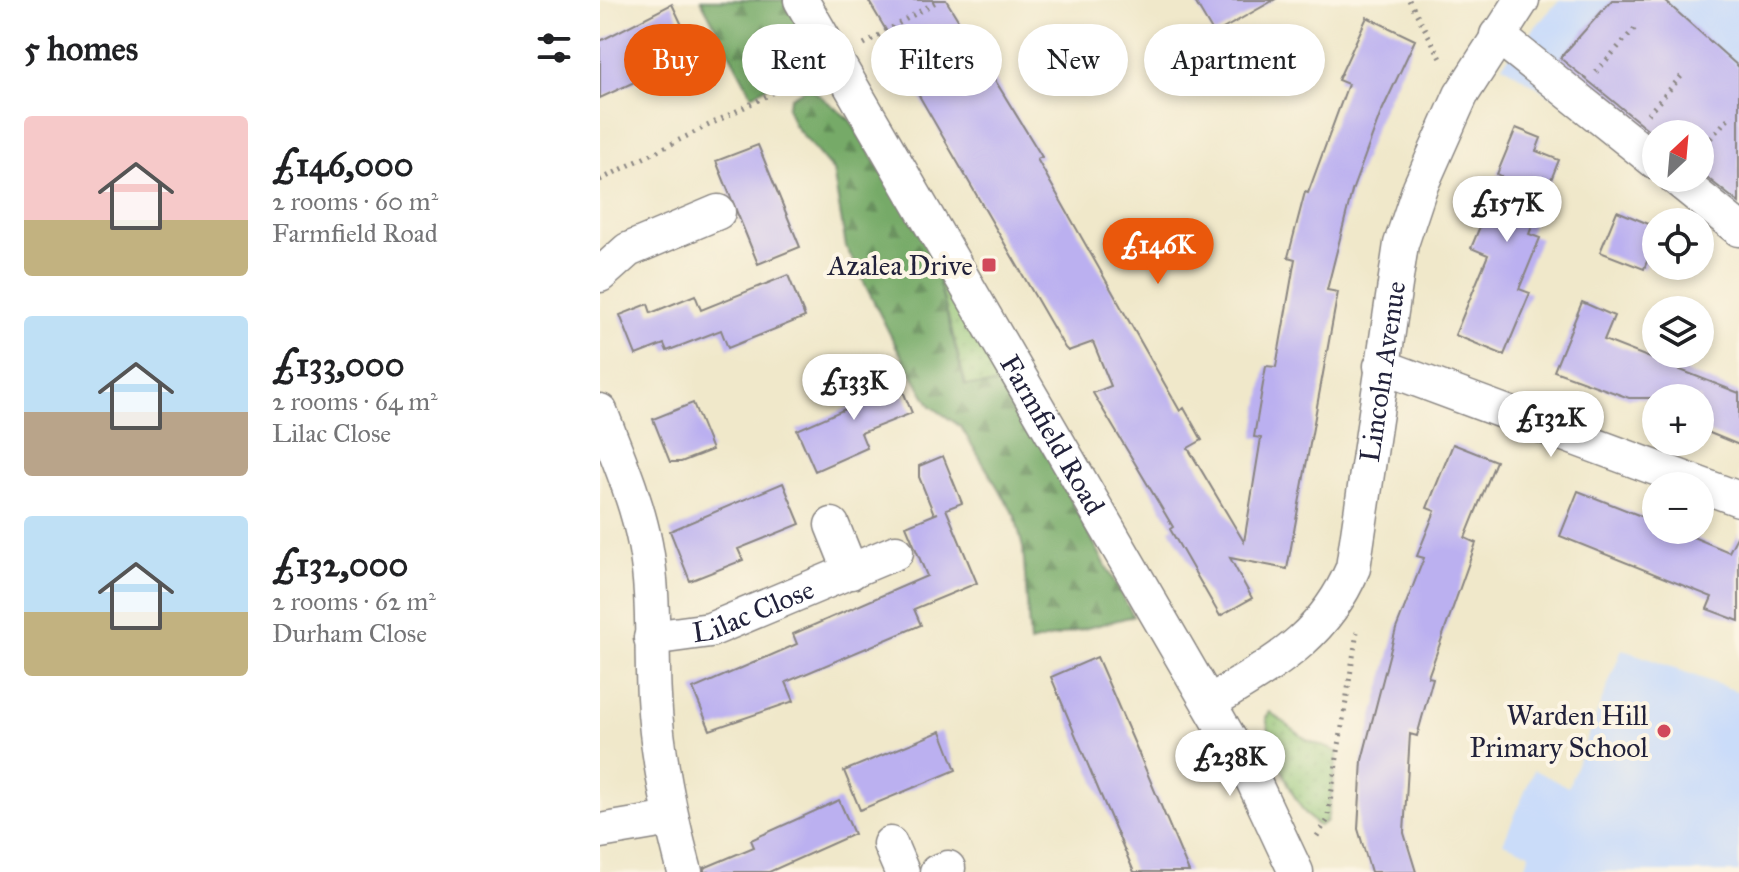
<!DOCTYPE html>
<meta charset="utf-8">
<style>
:root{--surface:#fff;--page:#f2f2f2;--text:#202124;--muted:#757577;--accent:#ea580c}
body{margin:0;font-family:"IM FELL Great Primer",serif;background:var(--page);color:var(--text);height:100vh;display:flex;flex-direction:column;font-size:30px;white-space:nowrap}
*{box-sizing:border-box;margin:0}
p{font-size:26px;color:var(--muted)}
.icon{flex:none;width:44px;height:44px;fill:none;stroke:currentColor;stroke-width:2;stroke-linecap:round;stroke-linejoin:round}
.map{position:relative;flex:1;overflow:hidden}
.side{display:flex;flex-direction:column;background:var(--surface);width:600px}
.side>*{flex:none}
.hud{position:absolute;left:24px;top:24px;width:760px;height:72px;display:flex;gap:16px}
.needle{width:52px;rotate:26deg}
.fabs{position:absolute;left:1042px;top:120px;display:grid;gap:16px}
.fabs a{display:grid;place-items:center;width:72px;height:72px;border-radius:50%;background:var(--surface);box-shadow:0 4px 12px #0003;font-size:40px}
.price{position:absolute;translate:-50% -68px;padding:0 18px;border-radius:28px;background:#fff;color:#222;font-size:26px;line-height:52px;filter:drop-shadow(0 2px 4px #0008)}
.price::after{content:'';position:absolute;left:50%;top:48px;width:24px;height:18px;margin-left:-12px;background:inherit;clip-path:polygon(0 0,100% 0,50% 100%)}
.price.selected{background:var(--accent);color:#fff}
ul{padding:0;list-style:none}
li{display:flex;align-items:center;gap:24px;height:200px;padding:0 24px}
li span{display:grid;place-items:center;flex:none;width:224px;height:160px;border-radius:8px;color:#555}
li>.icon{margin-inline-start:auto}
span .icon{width:96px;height:96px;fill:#fffc;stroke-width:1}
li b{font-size:34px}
h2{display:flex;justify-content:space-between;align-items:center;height:96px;padding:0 24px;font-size:34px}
.chip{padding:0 28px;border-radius:36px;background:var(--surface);box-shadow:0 4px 12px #0003;font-size:28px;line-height:72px}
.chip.selected{background:var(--accent);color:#fff}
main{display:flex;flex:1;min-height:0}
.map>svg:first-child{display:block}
.built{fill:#cadcf9}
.grass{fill:url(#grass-dots);stroke:#5a7458;stroke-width:2}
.forest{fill:url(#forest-firs);stroke:#4c6651;stroke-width:2}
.building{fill:#bbb0f0}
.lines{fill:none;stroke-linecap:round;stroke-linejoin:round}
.street-casing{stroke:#898582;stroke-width:37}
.path{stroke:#898582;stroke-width:5;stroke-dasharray:2 6;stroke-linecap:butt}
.street{stroke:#fff;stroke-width:34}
.poi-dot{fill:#d1495b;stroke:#fcf5e5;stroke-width:3}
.labels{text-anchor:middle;stroke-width:8;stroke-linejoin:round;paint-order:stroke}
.poi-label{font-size:28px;fill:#22223b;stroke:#fcf5e5;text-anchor:end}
.street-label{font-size:28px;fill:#22223b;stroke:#fcf5e5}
</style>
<main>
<section class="side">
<h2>5 homes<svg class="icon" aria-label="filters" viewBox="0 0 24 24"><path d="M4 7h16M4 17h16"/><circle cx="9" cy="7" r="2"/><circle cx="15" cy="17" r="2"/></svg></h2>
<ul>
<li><span style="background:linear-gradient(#f6c9c9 65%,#c2b280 0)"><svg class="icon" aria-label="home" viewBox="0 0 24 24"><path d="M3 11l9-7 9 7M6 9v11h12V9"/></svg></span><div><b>£146,000</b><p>2 rooms · 60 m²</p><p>Farmfield Road</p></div></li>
<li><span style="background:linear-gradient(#bfe0f5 60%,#b9a48a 0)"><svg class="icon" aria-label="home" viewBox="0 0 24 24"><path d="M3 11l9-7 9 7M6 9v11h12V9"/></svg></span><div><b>£133,000</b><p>2 rooms · 64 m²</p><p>Lilac Close</p></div></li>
<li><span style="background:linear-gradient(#bfe0f5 60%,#c2b280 0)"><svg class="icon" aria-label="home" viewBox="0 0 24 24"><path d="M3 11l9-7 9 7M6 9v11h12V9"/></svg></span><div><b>£132,000</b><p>2 rooms · 62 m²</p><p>Durham Close</p></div></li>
</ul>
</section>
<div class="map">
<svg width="1139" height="872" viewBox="0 0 1139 872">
<defs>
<pattern id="grass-dots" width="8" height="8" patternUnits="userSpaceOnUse" patternTransform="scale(2)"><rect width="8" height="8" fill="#93c576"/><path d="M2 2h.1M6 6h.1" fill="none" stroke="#7ea967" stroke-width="1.8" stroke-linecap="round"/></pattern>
<pattern id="forest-firs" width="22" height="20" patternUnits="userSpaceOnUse" patternTransform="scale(2)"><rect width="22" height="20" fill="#76aa67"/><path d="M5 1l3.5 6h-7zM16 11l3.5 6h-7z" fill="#608a56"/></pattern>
</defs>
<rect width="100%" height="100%" fill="#fcf5e5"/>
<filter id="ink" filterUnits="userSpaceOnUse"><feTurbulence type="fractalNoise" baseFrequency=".0125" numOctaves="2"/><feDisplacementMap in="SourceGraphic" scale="16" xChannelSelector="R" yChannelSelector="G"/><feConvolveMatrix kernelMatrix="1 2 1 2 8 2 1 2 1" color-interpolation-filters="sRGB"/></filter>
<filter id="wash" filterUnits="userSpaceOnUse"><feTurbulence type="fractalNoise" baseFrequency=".006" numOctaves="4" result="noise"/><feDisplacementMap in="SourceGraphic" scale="32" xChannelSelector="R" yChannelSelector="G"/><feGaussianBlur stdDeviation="1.8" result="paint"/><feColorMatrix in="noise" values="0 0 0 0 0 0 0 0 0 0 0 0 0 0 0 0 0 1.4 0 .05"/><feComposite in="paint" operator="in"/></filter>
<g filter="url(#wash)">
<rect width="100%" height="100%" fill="#f0e8ca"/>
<!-- built -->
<path class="built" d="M 959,0 L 1139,0 L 1139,213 L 1100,178 L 1100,134 L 1056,134 L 1056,161 L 902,65 Z
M 1022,649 L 1139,692 L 1139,872 L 924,872 L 930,853 L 903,843 L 934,770 L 968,787 Z"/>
<!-- grass -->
<path class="grass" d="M 331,252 L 409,385 L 366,385 Z
M 670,712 L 707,740 L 738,752 L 727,821 L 719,826 C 694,811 671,746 666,717 Z"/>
<!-- forest -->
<path class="forest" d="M 101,0 L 188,0 L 220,57 L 152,95 Z
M 209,87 L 250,120 L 331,252 L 365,385 L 409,385 L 533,616 L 430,643 L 423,548 L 415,516 L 361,427 L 331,406 L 298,350 L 246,247 L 233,171 L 194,125 L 187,107 L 191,97 Z"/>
<g id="blocks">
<!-- building -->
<path class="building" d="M 268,0 L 346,0 L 442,157 L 437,159 L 580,411 L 584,408 L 602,440 L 588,448 L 644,542 L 661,438 L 654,437 L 666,366 L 676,367 L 695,259 L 688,257 L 705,192 L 708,193 L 748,84 L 738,80 L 767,17 L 815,40 L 780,115 L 752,191 L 727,290 L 738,292 L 687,569 L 630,558 L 652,598 L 620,616 L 570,529 L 573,527 L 493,393 L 511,386 L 493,342 L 468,351 L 465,348 L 288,42 L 292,40 Z
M 594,0 L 674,0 L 614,34 Z
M 1012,0 L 1064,0 L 1139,67 L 1139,203 L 1100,172 L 1100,134 L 1056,136 L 960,58 Z
M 72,4 L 90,42 L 51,61 L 56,72 L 0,98 L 0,41 Z
M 916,128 L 941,138 L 936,151 L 959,160 L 929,234 L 940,238 L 919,289 L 930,293 L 904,355 L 855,335 L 888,255 L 871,248 L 901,176 L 897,174 Z
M 158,145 L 200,247 L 158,264 L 116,161 Z
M 1017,211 L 1056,227 L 1056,238 L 1044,269 L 1000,252 Z
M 188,275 L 205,317 L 128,348 L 121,330 L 67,351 L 64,344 L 36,355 L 20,315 L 48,304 L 51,313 L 95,295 L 101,310 Z
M 982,302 L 1014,316 L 1004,340 L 1139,393 L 1139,445 L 1100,429 L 1100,398 L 1029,398 L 954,371 Z
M 296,374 L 312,413 L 261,433 L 267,448 L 215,471 L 197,430 L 250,407 L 245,395 Z
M 93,403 L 112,450 L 81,462 L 70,462 L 53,419 Z
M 853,444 L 896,461 L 865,538 L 876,543 L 828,677 L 833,678 L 817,736 L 810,734 L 804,833 L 816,872 L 771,872 L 758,829 L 762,760 L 796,629 L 824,558 L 817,556 L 835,511 L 827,508 Z
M 343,456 L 362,503 L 346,509 L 377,583 L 314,609 L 321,625 L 186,682 L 194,701 L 110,730 L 93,689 L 197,644 L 193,634 L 327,576 L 306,526 L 338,513 L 334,514 L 319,477 L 319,466 Z
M 183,483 L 200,524 L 138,549 L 143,560 L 90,581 L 70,531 Z
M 978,491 L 1056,522 L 1056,530 L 1076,530 L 1129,552 L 1139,533 L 1139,621 L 1107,609 L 1112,597 L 960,536 Z
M 497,657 L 537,749 L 589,872 L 534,872 L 499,791 L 451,677 Z
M 341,731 L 356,770 L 260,810 L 244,771 Z
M 239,800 L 254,834 L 169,872 L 104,872 L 104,868 L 154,847 L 151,840 Z"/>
</g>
</g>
<g filter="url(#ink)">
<use href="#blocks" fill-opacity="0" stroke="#898582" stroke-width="2"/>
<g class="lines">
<defs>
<g id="street">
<path id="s1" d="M 201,0 L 651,776 L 696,872"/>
<path d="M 897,35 L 1056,162"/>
<path d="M 1076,178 L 1139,229"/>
<path d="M 0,275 L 28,250 L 118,212"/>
<path d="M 781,366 L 1139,499"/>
<path d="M 0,411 C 17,455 36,498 45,544 C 55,595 51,646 54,697 C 57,756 70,816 85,872"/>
<path d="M 232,525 L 251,572"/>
<path id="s2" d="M 51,638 L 110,630 L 296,552"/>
<path id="s3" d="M 609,703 C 672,664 723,639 753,568 L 801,244 L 820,187 L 861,95 L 922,0"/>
<path d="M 0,831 L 71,819"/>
<path d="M 290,844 L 302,872"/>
<path d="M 337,872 L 348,868"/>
</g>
</defs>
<!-- street casing -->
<use href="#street" class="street-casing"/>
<!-- path -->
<path class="path" d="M 809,0 L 843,62
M 264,44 L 339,0
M 996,72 L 1035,28
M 1048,114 L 1085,72
M 1100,150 L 1132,114
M 0,180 L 206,76
M 717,836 L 727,821 L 757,632"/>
<!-- street -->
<use href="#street" class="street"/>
</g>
</g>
<!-- markers -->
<g class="poi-dot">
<rect x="381" y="257" width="16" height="16" rx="4"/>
<circle cx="1064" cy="731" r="8"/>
</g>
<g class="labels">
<!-- poi labels -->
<g class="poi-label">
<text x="373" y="275">Azalea Drive</text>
<text x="1048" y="725">Warden Hill<tspan x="1048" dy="32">Primary School</tspan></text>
</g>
<!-- street labels -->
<g class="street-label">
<text dy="10" stroke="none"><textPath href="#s3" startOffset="400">Lincoln Avenue</textPath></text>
<text dy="10" stroke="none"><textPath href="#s1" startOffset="502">Farmfield Road</textPath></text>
<text dy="10" stroke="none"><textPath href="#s2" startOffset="106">Lilac Close</textPath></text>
</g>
</g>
</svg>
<div class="fabs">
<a><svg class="needle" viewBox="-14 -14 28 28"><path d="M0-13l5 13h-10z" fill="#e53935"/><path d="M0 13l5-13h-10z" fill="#757577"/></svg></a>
<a><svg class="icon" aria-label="locate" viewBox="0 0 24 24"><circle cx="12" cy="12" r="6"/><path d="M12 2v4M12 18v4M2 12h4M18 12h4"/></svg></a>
<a><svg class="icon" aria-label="layers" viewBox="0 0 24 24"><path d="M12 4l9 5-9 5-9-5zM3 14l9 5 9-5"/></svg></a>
<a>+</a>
<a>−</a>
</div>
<b class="price" style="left:907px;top:244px">£157K</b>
<b class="price selected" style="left:558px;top:286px">£146K</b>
<b class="price" style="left:254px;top:422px">£133K</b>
<b class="price" style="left:951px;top:459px">£132K</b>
<b class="price" style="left:630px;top:798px">£238K</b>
<div class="hud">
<a class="chip selected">Buy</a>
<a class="chip">Rent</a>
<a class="chip">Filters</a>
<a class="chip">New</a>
<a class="chip">Apartment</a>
</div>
</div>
</main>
